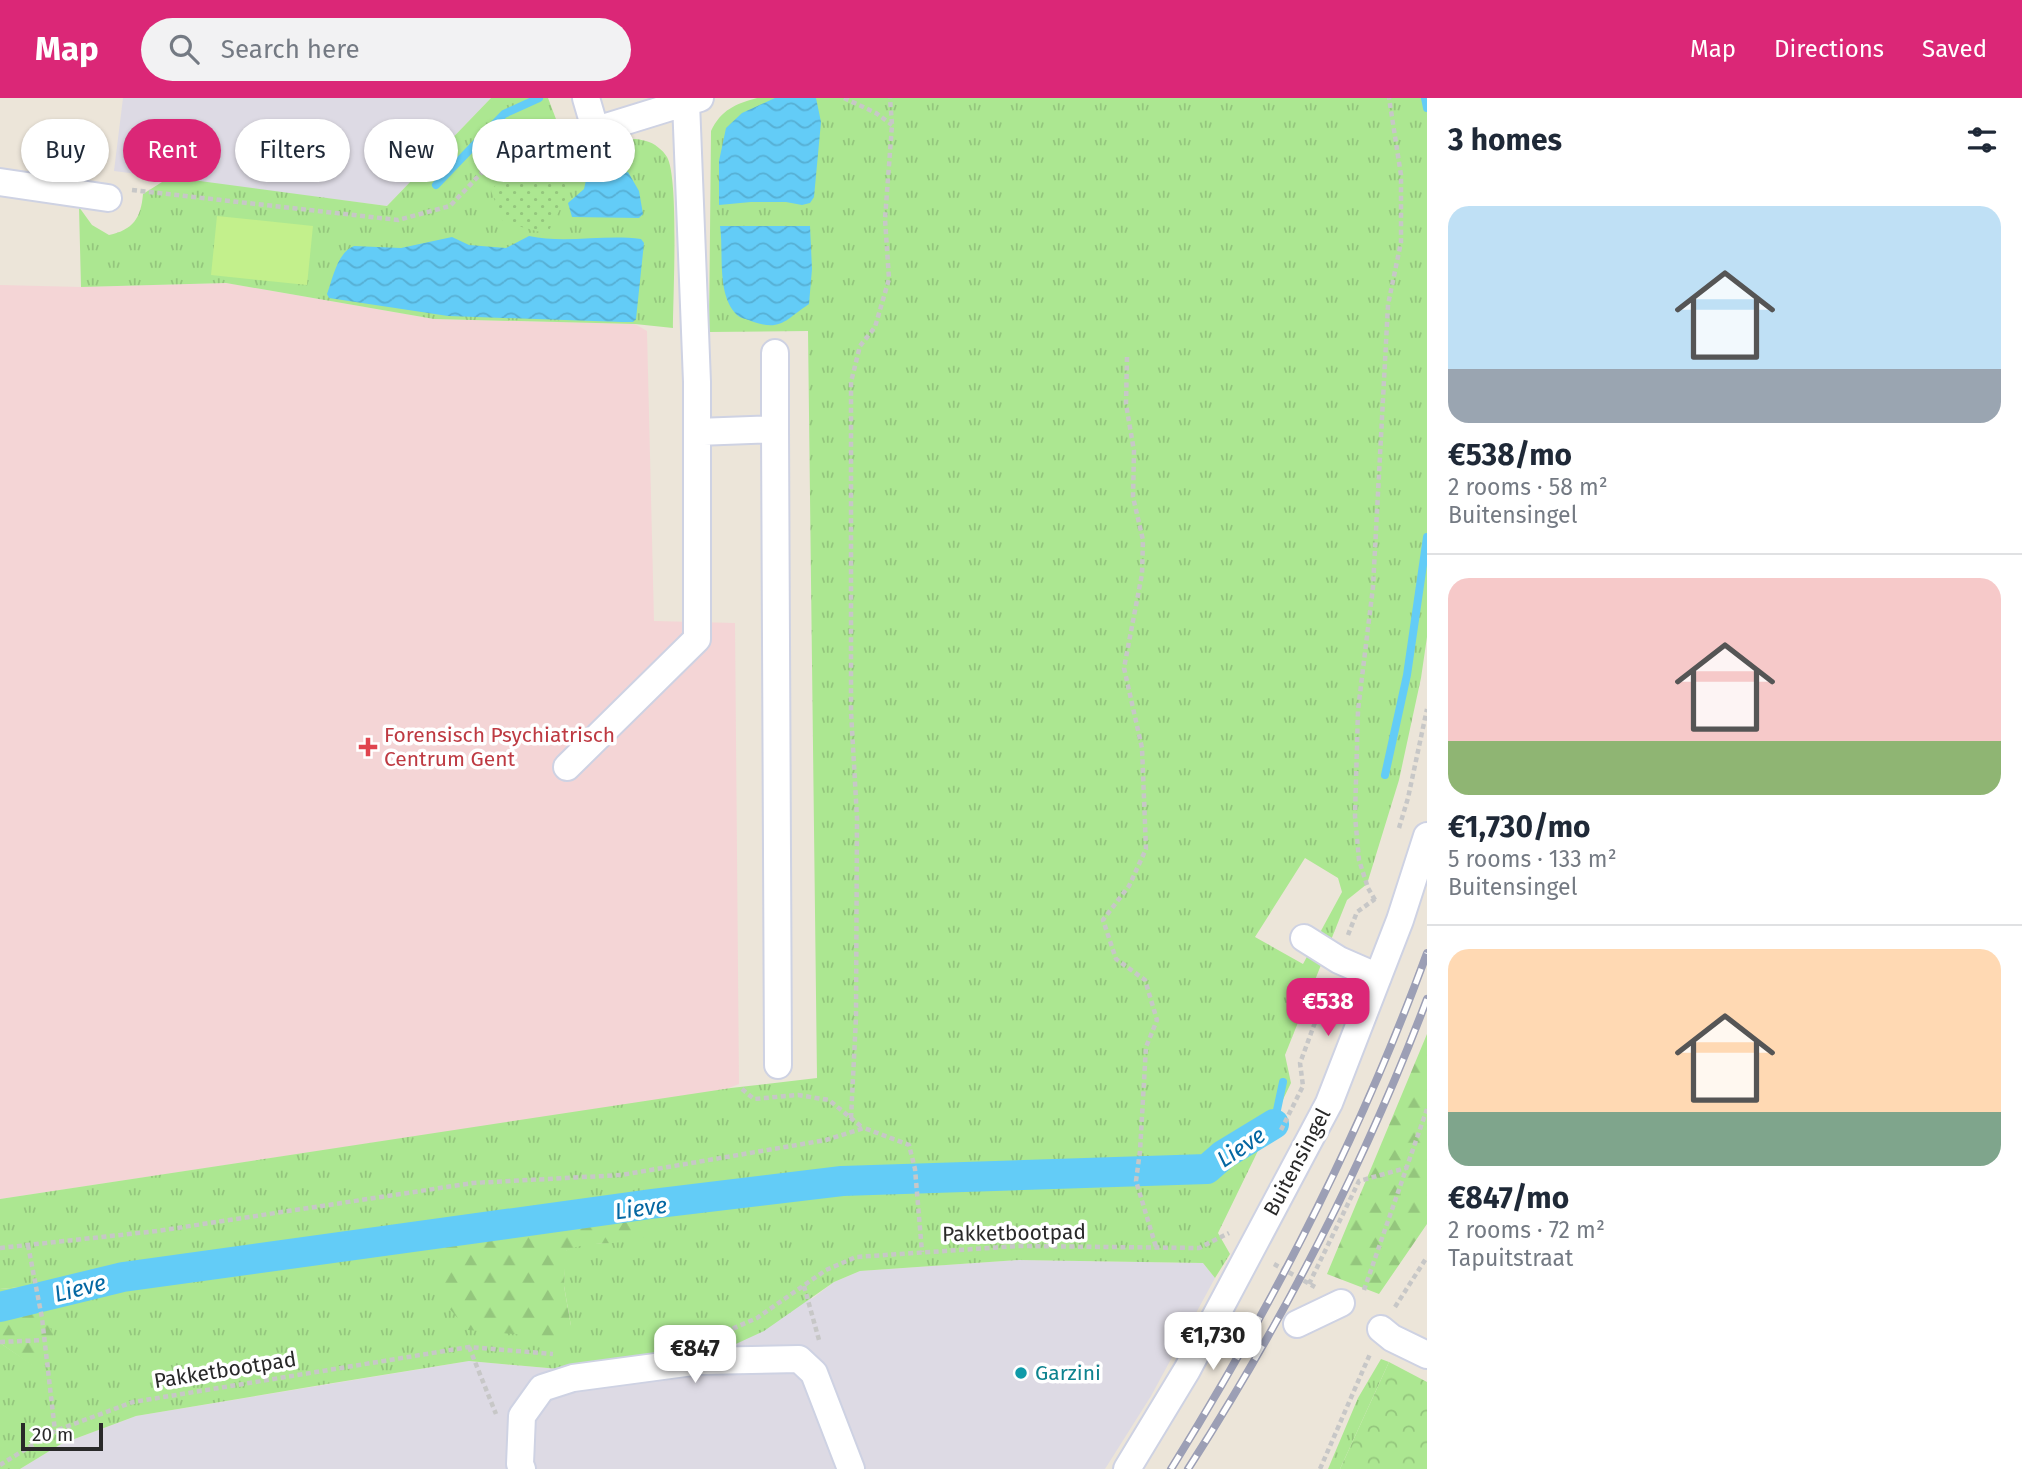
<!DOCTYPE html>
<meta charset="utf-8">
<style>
:root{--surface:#fff;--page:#f2f2f3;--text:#1f2937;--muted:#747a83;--line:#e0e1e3;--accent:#db2777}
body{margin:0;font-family:"Fira Sans",sans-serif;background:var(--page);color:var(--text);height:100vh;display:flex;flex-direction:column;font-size:26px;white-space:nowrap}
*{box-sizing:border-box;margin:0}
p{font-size:23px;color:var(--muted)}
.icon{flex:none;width:38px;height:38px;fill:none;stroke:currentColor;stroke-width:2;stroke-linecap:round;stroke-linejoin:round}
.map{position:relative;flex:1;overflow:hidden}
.panel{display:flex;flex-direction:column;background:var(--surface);width:595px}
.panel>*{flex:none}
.banner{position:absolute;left:21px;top:21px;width:665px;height:63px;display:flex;gap:14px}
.scale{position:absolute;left:21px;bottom:18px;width:82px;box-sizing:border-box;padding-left:7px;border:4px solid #292929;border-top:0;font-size:19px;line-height:24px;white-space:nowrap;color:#292929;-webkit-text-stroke:5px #fff;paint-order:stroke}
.price{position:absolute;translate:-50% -60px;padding:0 16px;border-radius:14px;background:#fff;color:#222;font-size:23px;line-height:46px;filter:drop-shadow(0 2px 4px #0008)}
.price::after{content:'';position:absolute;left:50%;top:42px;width:21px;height:16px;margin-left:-10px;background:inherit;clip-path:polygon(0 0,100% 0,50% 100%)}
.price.selected{background:var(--accent);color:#fff}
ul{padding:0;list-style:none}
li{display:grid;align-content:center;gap:14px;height:371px;padding:0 21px}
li+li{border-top:2px solid var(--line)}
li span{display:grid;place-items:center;height:217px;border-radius:21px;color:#555}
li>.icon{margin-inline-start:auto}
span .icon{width:126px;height:126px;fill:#fffc;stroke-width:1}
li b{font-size:30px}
h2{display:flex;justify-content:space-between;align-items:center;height:84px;padding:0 21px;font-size:30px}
.tag{padding:0 24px;border-radius:32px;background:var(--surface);box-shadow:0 2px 5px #0004;font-size:24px;line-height:63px}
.tag.selected{background:var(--accent);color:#fff}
header{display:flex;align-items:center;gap:42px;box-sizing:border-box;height:98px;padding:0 35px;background:var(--accent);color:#fff}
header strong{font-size:33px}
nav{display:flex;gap:38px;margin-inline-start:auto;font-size:24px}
.search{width:490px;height:63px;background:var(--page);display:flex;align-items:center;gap:18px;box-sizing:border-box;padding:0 24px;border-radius:38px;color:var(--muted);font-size:26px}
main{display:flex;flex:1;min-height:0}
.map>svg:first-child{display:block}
.industrial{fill:#dddae4}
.medical{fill:#f4d5d6}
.grass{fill:url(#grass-tufts);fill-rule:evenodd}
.forest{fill:url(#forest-firs)}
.park{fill:url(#park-crowns)}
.garden{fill:url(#garden-dots)}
.pitch{fill:#c3f08c}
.water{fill:url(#water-waves)}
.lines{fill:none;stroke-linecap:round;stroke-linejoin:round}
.stream{stroke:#63ccf7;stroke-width:8}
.canal{stroke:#63ccf7;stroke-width:30}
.minor-casing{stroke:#ced2e3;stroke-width:30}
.path{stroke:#c7c7c7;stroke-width:4.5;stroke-dasharray:5 3.5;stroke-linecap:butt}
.minor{stroke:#fff;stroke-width:26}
.rail-casing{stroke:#9c9fb5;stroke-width:8}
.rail{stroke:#fff;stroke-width:5;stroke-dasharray:16;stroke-linecap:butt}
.health-dot{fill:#e0444e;stroke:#fff;stroke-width:2.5}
.culture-dot{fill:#0f9aa8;stroke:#fff;stroke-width:2.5}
.labels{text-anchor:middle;stroke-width:7;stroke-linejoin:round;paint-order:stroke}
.health-label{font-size:21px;fill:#be3a42;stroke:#fff;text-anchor:start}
.street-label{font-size:21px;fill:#292929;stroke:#fff}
.culture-label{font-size:21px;fill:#0d838f;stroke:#fff;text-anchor:start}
.water-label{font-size:23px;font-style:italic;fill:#0467a2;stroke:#fff}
</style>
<header>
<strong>Map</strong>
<div class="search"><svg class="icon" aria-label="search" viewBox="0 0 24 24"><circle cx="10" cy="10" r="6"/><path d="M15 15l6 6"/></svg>Search here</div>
<nav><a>Map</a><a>Directions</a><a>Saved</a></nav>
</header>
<main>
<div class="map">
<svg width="1427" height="1371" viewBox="0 0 1427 1371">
<defs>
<pattern id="grass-tufts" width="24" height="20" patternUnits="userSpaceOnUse" patternTransform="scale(1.75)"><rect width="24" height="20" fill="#ace791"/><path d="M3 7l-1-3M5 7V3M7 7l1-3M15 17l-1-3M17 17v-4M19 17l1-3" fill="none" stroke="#94c67d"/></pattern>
<pattern id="forest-firs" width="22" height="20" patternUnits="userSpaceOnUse" patternTransform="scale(1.75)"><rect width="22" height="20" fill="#ace791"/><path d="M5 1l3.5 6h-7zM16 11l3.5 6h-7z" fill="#94c67d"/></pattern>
<pattern id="park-crowns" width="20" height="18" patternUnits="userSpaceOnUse" patternTransform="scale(1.75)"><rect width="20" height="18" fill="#ace791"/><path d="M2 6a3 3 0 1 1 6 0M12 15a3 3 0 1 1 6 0" fill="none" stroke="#94c67d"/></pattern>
<pattern id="garden-dots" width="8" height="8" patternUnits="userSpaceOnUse" patternTransform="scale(1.75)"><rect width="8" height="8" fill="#ace791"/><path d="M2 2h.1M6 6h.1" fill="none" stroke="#94c67d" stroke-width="1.8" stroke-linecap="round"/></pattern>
<pattern id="water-waves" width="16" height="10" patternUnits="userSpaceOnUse" patternTransform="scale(1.75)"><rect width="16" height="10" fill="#63ccf7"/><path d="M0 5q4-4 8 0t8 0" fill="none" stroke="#56afd4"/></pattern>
</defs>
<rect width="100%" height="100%" fill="#ece5d9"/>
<!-- industrial -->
<path class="industrial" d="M 123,0 L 491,0 L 387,108 L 114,73 Z
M 1019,1162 L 1203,1165 L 1215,1180 L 1151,1298 L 1105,1371 L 20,1371 L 61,1346 L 136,1318 L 469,1263 L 559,1271 L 813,1200 L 834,1184 L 860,1173 Z"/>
<!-- medical -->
<path class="medical" d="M 226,185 L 434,221 L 635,226 L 647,233 L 654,523 L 735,525 L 739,986 L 724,992 L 0,1101 L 0,187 L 81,189 Z"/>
<!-- grass -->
<path class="grass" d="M 491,0 L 548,0 L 559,29 L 550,33 L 559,61 C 582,52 623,35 646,43 C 654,45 663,52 667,59 C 679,80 673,199 673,230 L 635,226 L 434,221 L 226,185 L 81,189 L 79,109 L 92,127 L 109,137 C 133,132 141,120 143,96 L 170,79 L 387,108 Z
M 757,0 L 1427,0 L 1427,539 L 1421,580 L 1399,682 L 1367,786 L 1347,802 L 1285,957 L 1291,985 L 1218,1135 L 1230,1156 L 1215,1180 L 1203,1165 L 1019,1162 L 860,1173 L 834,1184 L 764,1233 L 725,1251 L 559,1271 L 469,1263 L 327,1286 L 136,1318 L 61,1346 L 20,1371 L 0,1371 L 0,1245 L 33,1267 L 22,1189 L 0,1191 L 0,1101 L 731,990 L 817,980 L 808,233 L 709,234 L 711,33 C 721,12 735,6 757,0 ZM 1305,760 L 1338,780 L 1342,794 L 1303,866 L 1255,839 ZM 651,1106 L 659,1115 L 608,1145 L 580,1146 L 565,1153 L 564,1188 L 571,1228 L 446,1135 Z
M 1381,1261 L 1389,1264 L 1340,1371 L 1328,1371 L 1358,1300 Z"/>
<!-- forest -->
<path class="forest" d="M 1427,936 L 1427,1126 L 1379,1196 L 1327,1176 Z
M 651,1106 L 659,1115 L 658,1128 C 654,1132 649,1137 644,1139 C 620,1149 591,1141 566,1153 L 564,1188 L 571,1228 L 558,1240 L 468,1232 L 441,1201 L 446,1135 Z
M 22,1189 L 32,1195 L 59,1247 L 33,1268 L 0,1245 L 0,1191 Z"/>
<!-- park -->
<path class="park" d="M 1389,1264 L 1427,1284 L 1427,1371 L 1340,1371 Z"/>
<!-- garden -->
<path class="garden" d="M 549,40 L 568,96 L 547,136 L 503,124 L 491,93 L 528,44 Z"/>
<!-- pitch -->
<path class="pitch" d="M 217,118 L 313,128 L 307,187 L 211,177 Z"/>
<!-- water -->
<path class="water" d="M 775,0 L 816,0 L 821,24 L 814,99 L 810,105 L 802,107 L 786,104 L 751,104 L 719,107 L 719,63 L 726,30 L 742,15 Z
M 604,70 L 619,76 L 628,74 L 639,93 L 643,116 L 639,120 L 572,119 L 568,105 L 584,91 L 587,78 Z
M 720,128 L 810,128 L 812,171 L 809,206 C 785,222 781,234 751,223 C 747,221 740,220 737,217 C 716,197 724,154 720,128 Z
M 529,138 C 565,146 604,136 641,141 L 644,145 L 636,221 L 633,224 L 622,224 L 448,218 L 329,200 L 327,196 C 333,180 337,155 354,148 L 401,150 L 452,139 L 469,147 L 506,150 Z"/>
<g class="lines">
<!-- stream -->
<path class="stream" d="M 1425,0 L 1427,10
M 436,87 L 504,16 L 539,0
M 1385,677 L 1407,577 L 1427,439
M 1274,1026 L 1283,984"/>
<!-- canal -->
<path class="canal" d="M 0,1209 L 123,1179 L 651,1106 L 842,1083 L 1207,1071 L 1223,1057 L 1274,1026"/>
<defs>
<path id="minor" d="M 586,0 L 596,34
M 561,43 L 700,0
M 0,84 L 108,100
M 775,331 L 775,255
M 697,334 L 775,331 L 778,967
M 567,669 L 697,541 L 697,284 L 686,4
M 1304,840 L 1339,862 L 1378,879
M 1297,1226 L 1341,1205
M 1381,1231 L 1392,1240 L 1427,1257
M 522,1371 L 520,1366 L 522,1318 L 542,1290 L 573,1280 L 700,1263 L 799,1261 L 814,1275 L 851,1371
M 1127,1371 L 1187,1272 L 1329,1005 L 1400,822 L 1427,738"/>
</defs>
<!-- minor casing -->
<use href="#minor" class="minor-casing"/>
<!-- path -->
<path class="path" d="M 844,0 L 876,15 L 892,27
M 132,92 L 398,122 L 450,108 L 526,28 L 543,23
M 1127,259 L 1126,306 L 1134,353 L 1133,399 L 1143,442 L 1142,476 L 1124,570 L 1142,650 L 1146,751 L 1129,788 L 1103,822 L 1116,861 L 1145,882 L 1157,922 L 1146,949 L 1140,1053 L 1136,1083 L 1156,1149
M 1399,730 L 1408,700 L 1427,611
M 1375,802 L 1368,790 L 1359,762 L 1355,718 L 1358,612 L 1373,489 L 1388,207 L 1401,144 L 1401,77 L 1389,0
M 1348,837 L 1357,814 L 1375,801
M 742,991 L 754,1001 L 798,997 L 829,1002 L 863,1030
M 851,1020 L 856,920 L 857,720 L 851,613 L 851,284 L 860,248 L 875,229 L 889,181 L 885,121 L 892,27 L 890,0
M 1281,1032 L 1303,988 L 1300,965 L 1330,884
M 28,1147 L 42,1220 L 55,1333
M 0,1150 L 157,1133 L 473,1085 L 621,1077 L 826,1042 L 864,1030 L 909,1047 L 915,1071 L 922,1154
M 1274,1166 L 1315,1189
M 1309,1186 L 1359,1083 L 1406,1070
M 804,1188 L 819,1242
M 1364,1192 L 1427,1011
M 1395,1209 L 1427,1159
M 725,1234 L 757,1220 L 826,1172 L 856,1159 L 1018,1148 L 1199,1150 L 1229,1135
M 0,1244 L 45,1242
M 469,1249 L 496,1316
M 0,1367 L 55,1333 L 133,1304 L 469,1249 L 553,1256
M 1320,1371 L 1370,1256"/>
<!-- minor -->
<use href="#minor" class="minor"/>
<defs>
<path id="rail" d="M 1171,1371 C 1273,1207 1361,1036 1427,855
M 1188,1371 C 1283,1223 1365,1065 1427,901"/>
</defs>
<!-- rail casing -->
<use href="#rail" class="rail-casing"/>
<!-- rail -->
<use href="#rail" class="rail"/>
</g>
<!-- markers -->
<path class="health-dot" d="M364.5 638.5h7v7h7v7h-7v7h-7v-7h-7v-7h7z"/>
<circle class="culture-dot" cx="1021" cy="1275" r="7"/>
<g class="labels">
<!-- health labels -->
<g class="health-label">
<text x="384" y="644">Forensisch Psychiatrisch<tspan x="384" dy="24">Centrum Gent</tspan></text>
</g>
<!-- street labels -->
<g class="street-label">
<text transform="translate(1297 1064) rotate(-62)" y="7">Buitensingel</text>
<text transform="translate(1014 1135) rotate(-1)" y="7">Pakketbootpad</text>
<text transform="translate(225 1272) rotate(-9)" y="7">Pakketbootpad</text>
</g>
<!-- culture labels -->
<g class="culture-label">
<text x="1035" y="1282">Garzini</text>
</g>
<!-- water labels -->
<g class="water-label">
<text transform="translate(1241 1049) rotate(-34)" y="8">Lieve</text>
<text transform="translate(641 1110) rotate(-8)" y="8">Lieve</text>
<text transform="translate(80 1190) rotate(-14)" y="8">Lieve</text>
</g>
</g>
</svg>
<div class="scale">20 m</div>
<b class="price selected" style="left:1328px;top:940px">€538</b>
<b class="price" style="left:1213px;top:1274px">€1,730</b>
<b class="price" style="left:695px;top:1287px">€847</b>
<div class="banner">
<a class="tag">Buy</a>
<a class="tag selected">Rent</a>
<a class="tag">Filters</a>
<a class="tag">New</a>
<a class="tag">Apartment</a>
</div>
</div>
<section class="panel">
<h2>3 homes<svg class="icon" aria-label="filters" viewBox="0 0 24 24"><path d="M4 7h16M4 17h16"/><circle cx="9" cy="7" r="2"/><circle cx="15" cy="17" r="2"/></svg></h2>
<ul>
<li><span style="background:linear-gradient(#bfe0f5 75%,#9aa5b1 0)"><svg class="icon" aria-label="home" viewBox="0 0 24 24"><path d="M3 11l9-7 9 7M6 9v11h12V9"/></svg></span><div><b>€538/mo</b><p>2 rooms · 58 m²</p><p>Buitensingel</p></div></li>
<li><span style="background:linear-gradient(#f6c9c9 75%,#8fb573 0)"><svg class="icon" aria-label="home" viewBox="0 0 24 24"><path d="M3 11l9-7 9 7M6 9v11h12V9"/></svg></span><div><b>€1,730/mo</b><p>5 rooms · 133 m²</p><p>Buitensingel</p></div></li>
<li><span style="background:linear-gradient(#ffd9b3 75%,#7fa58c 0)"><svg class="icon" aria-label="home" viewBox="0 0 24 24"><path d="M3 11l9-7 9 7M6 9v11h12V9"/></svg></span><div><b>€847/mo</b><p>2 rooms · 72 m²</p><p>Tapuitstraat</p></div></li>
</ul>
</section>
</main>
